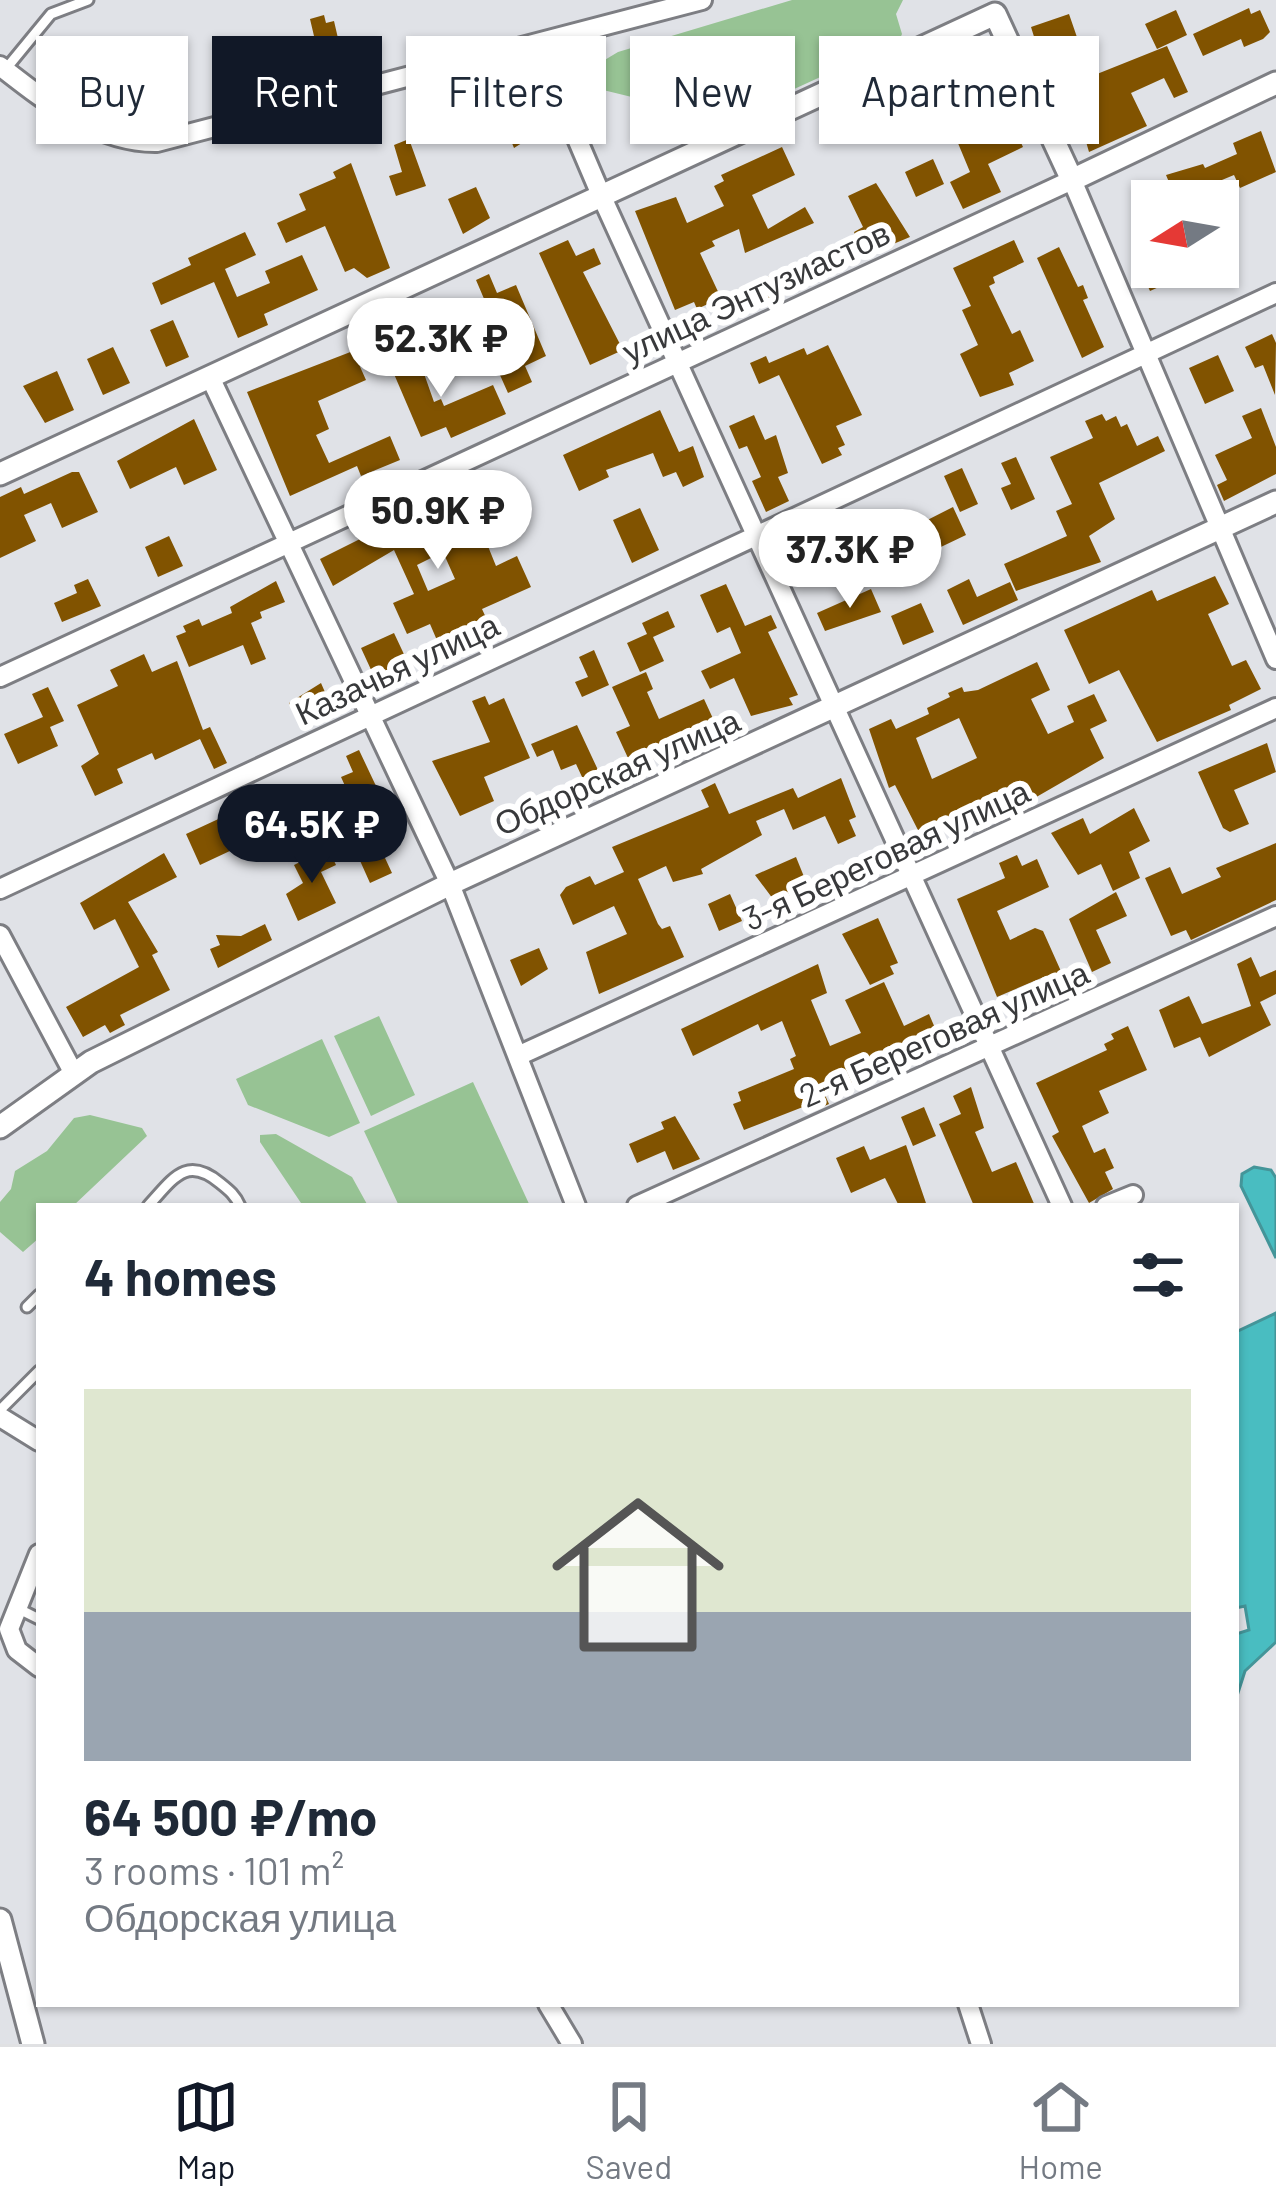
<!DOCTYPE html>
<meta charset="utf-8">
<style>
:root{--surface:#fff;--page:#f6f6f7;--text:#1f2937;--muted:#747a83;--line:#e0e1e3;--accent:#111827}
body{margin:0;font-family:Barlow,sans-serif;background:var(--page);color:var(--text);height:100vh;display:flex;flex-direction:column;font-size:45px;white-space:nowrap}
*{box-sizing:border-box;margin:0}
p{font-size:39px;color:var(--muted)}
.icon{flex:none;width:66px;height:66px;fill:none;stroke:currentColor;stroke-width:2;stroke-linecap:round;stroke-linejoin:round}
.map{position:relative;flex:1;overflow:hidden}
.drawer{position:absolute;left:36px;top:1203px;width:1203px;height:804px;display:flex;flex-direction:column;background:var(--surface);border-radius:0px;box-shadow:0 3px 9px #0004}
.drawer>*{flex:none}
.guide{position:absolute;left:36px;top:36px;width:1206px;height:108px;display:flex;gap:24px}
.needle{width:78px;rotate:259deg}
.fabs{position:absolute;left:1131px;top:180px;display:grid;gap:24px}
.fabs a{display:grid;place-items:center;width:108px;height:108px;border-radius:0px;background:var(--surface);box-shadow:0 3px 9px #0004;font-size:60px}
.price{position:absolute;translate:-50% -102px;padding:0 27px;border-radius:42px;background:#fff;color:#222;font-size:39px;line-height:78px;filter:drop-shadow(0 3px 6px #0008)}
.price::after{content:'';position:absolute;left:50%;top:72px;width:36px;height:27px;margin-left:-18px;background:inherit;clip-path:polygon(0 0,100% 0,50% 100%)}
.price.on{background:var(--accent);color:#fff}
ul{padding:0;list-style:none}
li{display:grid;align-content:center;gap:24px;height:636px;padding:0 48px}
li span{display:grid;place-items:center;height:372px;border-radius:0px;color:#555}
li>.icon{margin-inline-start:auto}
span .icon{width:216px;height:216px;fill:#fffc;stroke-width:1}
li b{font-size:51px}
h2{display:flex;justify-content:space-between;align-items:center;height:144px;padding:0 48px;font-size:51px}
.chip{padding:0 42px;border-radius:0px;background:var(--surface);box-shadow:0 3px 9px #0004;font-size:42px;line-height:108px}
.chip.on{background:var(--accent);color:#fff}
.tabs{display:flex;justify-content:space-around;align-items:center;height:168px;border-top:3px solid var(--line);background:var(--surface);font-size:33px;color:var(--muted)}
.tabs a{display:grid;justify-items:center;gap:6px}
.tabs .on{color:var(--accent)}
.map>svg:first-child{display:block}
.green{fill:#97c394}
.water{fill:#49bdc1;stroke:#449599;stroke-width:3}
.building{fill:#815300;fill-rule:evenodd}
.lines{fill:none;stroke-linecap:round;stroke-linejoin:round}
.service-casing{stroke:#7d7e83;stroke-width:15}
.minor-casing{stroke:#7d7e83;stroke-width:24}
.tertiary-casing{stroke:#7d7e83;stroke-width:27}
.service{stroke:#fff;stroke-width:9}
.minor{stroke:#fff;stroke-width:18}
.tertiary{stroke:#fff;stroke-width:21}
.labels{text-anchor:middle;stroke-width:12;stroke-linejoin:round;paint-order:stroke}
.street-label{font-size:33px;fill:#38393b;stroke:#fff}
</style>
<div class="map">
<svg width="1276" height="2044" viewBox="0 0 1276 2044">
<rect width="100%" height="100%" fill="#e0e2e7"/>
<!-- green -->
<path class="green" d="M 792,0 L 903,0 L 896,14 L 902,34 L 899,41 L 720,123 L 706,123 L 685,110 L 599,89 L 593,67 L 618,52 Z
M 379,1016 L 415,1095 L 371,1116 L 334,1036 Z
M 322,1039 L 360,1123 L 329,1137 L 248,1105 L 236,1079 Z
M 473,1082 L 530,1206 L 399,1206 L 364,1131 Z
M 90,1115 L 142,1128 L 147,1136 L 73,1206 L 39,1206 L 39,1238 L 23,1252 L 0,1232 L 0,1202 L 11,1189 L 15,1171 L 47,1151 L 74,1118 Z
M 276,1134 L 352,1177 L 368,1206 L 303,1206 L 260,1142 L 260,1135 Z"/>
<!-- water -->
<path class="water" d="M 1254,1167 L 1271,1170 L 1276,1178 L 1276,1258 L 1241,1186 L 1242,1174 Z
M 1276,1313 L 1276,1642 L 1245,1671 L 1236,1699 L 1236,1634 L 1249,1630 L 1245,1606 L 1236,1608 L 1236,1332 Z"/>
<!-- building -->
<path class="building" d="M 1249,8 L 1251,14 L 1260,10 L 1270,32 L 1263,39 L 1244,47 L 1241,39 L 1203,56 L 1193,34 Z
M 1176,10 L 1187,35 L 1157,49 L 1145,24 Z
M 1069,14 L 1079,43 L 1040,56 L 1031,27 Z
M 324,15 L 326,23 L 334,21 L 340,47 L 318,53 L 310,19 Z
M 1167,46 L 1188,92 L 1174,98 L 1164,78 L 1131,93 L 1147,126 L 1089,152 L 1078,114 L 1094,107 L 1082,80 Z
M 970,58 L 981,83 L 963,91 L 981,129 L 1009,117 L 1023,147 L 988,164 L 1001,192 L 963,209 L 950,182 L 970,172 L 930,76 Z
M 532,100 L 544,129 L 514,148 L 507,131 L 517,127 L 510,109 Z
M 1261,131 L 1276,172 L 1240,188 L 1234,175 L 1176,199 L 1166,175 L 1203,164 L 1205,168 L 1237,154 L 1233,143 Z
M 409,139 L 426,186 L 396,196 L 389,176 L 402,172 L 394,145 Z
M 782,147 L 795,175 L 752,195 L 768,229 L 805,207 L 814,223 L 745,253 L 739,229 L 712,241 L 715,246 L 700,253 L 721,298 L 697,309 L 694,302 L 675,310 L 635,211 L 676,197 L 687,223 L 724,206 L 714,186 L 724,181 L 721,175 Z
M 933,159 L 944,184 L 916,197 L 905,172 Z
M 351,163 L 390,268 L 367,278 L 354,268 L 345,272 L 325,226 L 286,243 L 277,223 L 306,210 L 299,194 L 336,178 L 333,172 Z
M 876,183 L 910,237 L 843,265 L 837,251 L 858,242 L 854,232 L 863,227 L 848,196 Z
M 476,187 L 490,218 L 463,234 L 448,199 Z
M 245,232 L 256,255 L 225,269 L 237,297 L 270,283 L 265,271 L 302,255 L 318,290 L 264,314 L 268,325 L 238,338 L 214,282 L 161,305 L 152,283 L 191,265 L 188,258 Z
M 568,240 L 576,256 L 594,248 L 601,264 L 583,272 L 623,350 L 590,365 L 539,253 Z
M 1014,240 L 1024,262 L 993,277 L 995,283 L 989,286 L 1012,334 L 1020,330 L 1034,361 L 1009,373 L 1014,385 L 980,397 L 960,354 L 978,345 L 962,310 L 971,306 L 953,268 Z
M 1059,247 L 1078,287 L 1083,285 L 1088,298 L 1083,300 L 1104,347 L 1082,358 L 1037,258 Z
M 1139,267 L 1203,267 L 1150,291 Z
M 489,274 L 497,293 L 516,285 L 546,356 L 525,366 L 532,382 L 508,393 L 491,355 L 505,348 L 476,280 Z
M 772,275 L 782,298 L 750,312 L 740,290 Z
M 173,320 L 189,357 L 166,367 L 150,330 Z
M 1272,334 L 1276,343 L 1275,395 L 1263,365 L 1255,368 L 1245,347 Z
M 828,345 L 862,415 L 836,426 L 845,445 L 838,448 L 842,455 L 822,464 L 779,375 L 759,384 L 750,363 L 766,356 L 769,363 L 804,348 L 807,355 Z
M 113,347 L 130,383 L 103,395 L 87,359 Z
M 401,348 L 403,354 L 415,348 L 434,402 L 441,399 L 444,406 L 493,385 L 506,414 L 451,438 L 446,427 L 421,437 L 388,360 L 387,353 Z
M 353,351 L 366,380 L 318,401 L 329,429 L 316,435 L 329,463 L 390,436 L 400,460 L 361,476 L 357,466 L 290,496 L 247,392 Z
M 1218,355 L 1234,391 L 1205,404 L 1189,368 Z
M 57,371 L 74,410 L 45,423 L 23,386 Z
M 1261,408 L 1276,447 L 1276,474 L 1224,501 L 1217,485 L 1227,480 L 1215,455 L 1252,438 L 1242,416 Z
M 660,410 L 679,452 L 693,446 L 704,477 L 683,487 L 676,472 L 663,477 L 653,453 L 606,470 L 609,477 L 579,491 L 563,455 Z
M 1102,414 L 1106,421 L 1116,416 L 1121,427 L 1127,424 L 1137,446 L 1158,436 L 1165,451 L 1099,483 L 1115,519 L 1089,536 L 1101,562 L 1016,591 L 1004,564 L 1067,536 L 1056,511 L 1072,504 L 1050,457 L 1093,438 L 1085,421 Z
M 754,415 L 765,440 L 776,435 L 788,473 L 778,477 L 789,501 L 766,512 L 752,481 L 761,477 L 747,446 L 739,449 L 729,426 Z
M 194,419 L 217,470 L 184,485 L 176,467 L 130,489 L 117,461 Z
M 1016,457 L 1035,499 L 1011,510 L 1001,488 L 1011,484 L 1001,463 Z
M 962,468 L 978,504 L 960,512 L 944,476 Z
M 72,472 L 79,472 L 98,512 L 62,528 L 51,503 L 24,515 L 36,541 L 0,558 L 0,497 L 21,487 L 24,494 Z
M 468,497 L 496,566 L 517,556 L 531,587 L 482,609 L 488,622 L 464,633 L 468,641 L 442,652 L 430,624 L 407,634 L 393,603 L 414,594 L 394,550 L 333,586 L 320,559 L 402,518 L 415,531 L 445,517 L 442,508 ZM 443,552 L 455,579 L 428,591 L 417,565 Z
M 953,507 L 966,535 L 878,577 L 862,542 L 887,530 L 890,539 Z
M 640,508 L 659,550 L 632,563 L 613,520 Z
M 169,536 L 183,566 L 158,577 L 145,547 Z
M 1215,576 L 1229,604 L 1208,614 L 1232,666 L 1246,660 L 1261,689 L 1229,705 L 1231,710 L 1157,742 L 1119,670 L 1089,684 L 1064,630 L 1152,590 L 1157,601 Z
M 88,579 L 101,606 L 62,622 L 54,603 L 77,593 L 74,585 Z
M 969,579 L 977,597 L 1010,582 L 1018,600 L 963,625 L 947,590 Z
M 276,581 L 285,602 L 260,612 L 262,618 L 251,623 L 266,659 L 251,665 L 243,645 L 189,667 L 176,636 L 186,632 L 183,626 L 199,619 L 202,626 L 232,613 L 230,607 Z
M 726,584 L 745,626 L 771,615 L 777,628 L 768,632 L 798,695 L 789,698 L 793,705 L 751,716 L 734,678 L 710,689 L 701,671 L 741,653 L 730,627 L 717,633 L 700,595 Z
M 871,589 L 881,612 L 825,631 L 817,613 Z
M 921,603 L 934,632 L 903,645 L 891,616 Z
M 668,611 L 675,627 L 653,637 L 664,661 L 640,672 L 627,643 L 647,634 L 642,623 Z
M 394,633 L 410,667 L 388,677 L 385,669 L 373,674 L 361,648 Z
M 594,650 L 609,685 L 582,697 L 575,682 L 588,677 L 579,657 Z
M 144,654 L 152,672 L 177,661 L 203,730 L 210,727 L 227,763 L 214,769 L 200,739 L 155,760 L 152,753 L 117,769 L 123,783 L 95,796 L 81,766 L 99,754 L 77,705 L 118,686 L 110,670 Z
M 1037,662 L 1050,690 L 1031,699 L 1048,734 L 1074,722 L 1067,706 L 1094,694 L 1107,721 L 1090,729 L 1104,758 L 1012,811 L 1007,802 L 973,818 L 970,811 L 920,834 L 895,785 L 889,788 L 869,729 L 891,719 L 896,729 L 929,714 L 927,708 L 950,697 L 948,693 L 962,687 L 964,692 L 978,690 ZM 959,718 L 977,758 L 932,779 L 916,738 Z
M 646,672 L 653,689 L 647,692 L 659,719 L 704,699 L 721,736 L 650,760 L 645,750 L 628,758 L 616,732 L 630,726 L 612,687 Z
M 321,683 L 334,713 L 300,725 L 289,703 Z
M 48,687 L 64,721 L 50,727 L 58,746 L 18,764 L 4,734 L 43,717 L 32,694 Z
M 485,696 L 489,705 L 504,698 L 530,758 L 484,777 L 494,801 L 460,816 L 432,761 L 490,742 L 472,701 Z
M 577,725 L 605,785 L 589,792 L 576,764 L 561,770 L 553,750 L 537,757 L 531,744 Z
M 1267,743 L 1276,772 L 1234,790 L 1249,824 L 1230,832 L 1223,828 L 1198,772 Z
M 359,750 L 402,841 L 388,847 L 368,803 L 362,806 L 357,794 L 350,797 L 341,777 L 353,772 L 346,756 Z
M 841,778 L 856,817 L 849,820 L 856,836 L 838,844 L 825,816 L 793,830 L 784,809 L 756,821 L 762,835 L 701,869 L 703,874 L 673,882 L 666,866 L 638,879 L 658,924 L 662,929 L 670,926 L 684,957 L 599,994 L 586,952 L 627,934 L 614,906 L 573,925 L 560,895 L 566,887 L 590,876 L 595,885 L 624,872 L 612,847 L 709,807 L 701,790 L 715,783 L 729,814 L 793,788 L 798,798 Z
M 281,807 L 298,842 L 268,855 L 260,837 L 200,865 L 186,834 L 240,809 L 246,823 Z
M 1134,808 L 1150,841 L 1129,852 L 1140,878 L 1113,891 L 1101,864 L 1078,875 L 1051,833 L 1083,818 L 1090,834 Z
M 1276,843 L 1276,900 L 1191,940 L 1186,930 L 1171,936 L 1145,878 L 1170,867 L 1182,894 L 1221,877 L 1216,868 Z
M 379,845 L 392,873 L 370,883 L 357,854 Z
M 328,848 L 336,865 L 321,872 L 336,903 L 298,921 L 286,894 L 303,883 L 294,865 Z
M 164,853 L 177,877 L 128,902 L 158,952 L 152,955 L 170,990 L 120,1015 L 125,1025 L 110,1033 L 105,1025 L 83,1037 L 66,1007 L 139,967 L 115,919 L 94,930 L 80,903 Z
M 1017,855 L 1022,866 L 1037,859 L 1049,887 L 997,911 L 1010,940 L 1035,928 L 1043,931 L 1064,978 L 1050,985 L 1046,976 L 997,997 L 957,899 L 1005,878 L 999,863 Z
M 796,857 L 809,889 L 776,903 L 755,875 Z
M 1116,892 L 1127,916 L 1096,930 L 1111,963 L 1092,972 L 1069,919 Z
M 730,894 L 742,921 L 719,931 L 708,904 Z
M 878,918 L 898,963 L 890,966 L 894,974 L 870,985 L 842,934 Z
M 265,924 L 272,940 L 218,968 L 210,949 L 220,945 L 216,935 L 241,936 Z
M 539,948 L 548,969 L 521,986 L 510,960 Z
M 1251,957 L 1260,977 L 1276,970 L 1276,994 L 1260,1002 L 1271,1025 L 1209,1057 L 1200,1037 L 1174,1048 L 1159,1010 L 1189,996 L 1202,1024 L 1251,1006 L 1237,964 Z
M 818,964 L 827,993 L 811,1000 L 830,1046 L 861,1033 L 845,1000 L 884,982 L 904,1026 L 929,1014 L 941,1042 L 825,1095 L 829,1104 L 811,1112 L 808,1105 L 744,1130 L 733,1104 L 741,1101 L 738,1092 L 794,1069 L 790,1059 L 796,1056 L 782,1021 L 761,1031 L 758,1024 L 693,1056 L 681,1029 Z
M 1128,1026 L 1147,1070 L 1099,1091 L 1109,1113 L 1082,1126 L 1094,1153 L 1105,1148 L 1114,1168 L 1105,1172 L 1113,1189 L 1089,1203 L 1052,1136 L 1059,1132 L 1036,1083 L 1107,1050 L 1104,1044 L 1114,1039 L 1111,1034 Z
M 971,1087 L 984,1128 L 975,1132 L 992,1172 L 1016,1162 L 1035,1206 L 974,1206 L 939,1124 L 961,1114 L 953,1096 Z
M 924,1107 L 936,1136 L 913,1146 L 901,1117 Z
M 675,1116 L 700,1159 L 673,1170 L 665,1151 L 637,1163 L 629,1144 L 664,1129 L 661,1122 Z
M 906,1145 L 927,1206 L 899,1206 L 885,1178 L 851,1193 L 836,1158 L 864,1146 L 870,1160 Z"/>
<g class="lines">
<defs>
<path id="service" d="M 5,70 L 51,14 L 88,0
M 148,1206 C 173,1179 186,1155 220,1183 C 230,1191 235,1195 240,1206
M 27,1307 L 39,1295
M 0,1410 L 39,1371
M 17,1608 L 39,1619"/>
<path id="minor" d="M 546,44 L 555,87 L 601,195 L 1062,1206
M 0,66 C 45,101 97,143 157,142 L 702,0
M 210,377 L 450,884 L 576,1206
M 0,677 L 1072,180 L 1276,659
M 0,889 L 1276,293
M 0,935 L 73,1072
M 520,1055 L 1276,708
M 637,1206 L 1276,916
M 1106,1206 L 1133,1195
M 0,1417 L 39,1441
M 39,1554 L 9,1629 L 17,1650 L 39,1667
M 548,2004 L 572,2044
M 968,2004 L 981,2044"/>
<path id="tertiary" d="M 0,474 L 995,14 L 1072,180 L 1276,83
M 0,1127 L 91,1062 L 450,884 L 1276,502
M 0,1920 L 33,2044"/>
</defs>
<!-- service casing -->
<use href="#service" class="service-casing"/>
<!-- minor casing -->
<use href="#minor" class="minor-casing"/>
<!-- tertiary casing -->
<use href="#tertiary" class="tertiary-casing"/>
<!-- service -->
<use href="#service" class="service"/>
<!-- minor -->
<use href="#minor" class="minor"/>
<!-- tertiary -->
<use href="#tertiary" class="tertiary"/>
</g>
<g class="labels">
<!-- street labels -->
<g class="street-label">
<text transform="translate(756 292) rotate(-25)" y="12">улица Энтузиастов</text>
<text transform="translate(397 669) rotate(-25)" y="12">Казачья улица</text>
<text transform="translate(617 772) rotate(-24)" y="12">Обдорская улица</text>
<text transform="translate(886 855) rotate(-25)" y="12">3-я Береговая улица</text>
<text transform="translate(944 1034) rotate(-24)" y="12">2-я Береговая улица</text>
</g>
</g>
</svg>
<div class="fabs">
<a><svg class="needle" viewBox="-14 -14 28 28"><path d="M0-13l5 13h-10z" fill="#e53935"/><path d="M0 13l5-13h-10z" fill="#747a83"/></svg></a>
</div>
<b class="price" style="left:441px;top:400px">52.3K ₽</b>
<b class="price" style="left:438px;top:572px">50.9K ₽</b>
<b class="price" style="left:850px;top:611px">37.3K ₽</b>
<b class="price on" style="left:312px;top:886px">64.5K ₽</b>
<div class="guide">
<a class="chip">Buy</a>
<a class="chip on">Rent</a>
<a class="chip">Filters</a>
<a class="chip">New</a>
<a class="chip">Apartment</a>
</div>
<section class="drawer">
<h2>4 homes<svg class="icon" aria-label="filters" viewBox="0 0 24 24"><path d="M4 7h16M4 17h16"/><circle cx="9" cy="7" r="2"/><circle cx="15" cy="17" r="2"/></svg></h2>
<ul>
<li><span style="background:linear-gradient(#dfe7d0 60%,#9aa5b1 0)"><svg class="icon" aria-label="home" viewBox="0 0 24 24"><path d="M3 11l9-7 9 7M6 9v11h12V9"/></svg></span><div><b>64 500 ₽/mo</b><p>3 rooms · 101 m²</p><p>Обдорская улица</p></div></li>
</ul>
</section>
</div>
<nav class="tabs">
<a class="on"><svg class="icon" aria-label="map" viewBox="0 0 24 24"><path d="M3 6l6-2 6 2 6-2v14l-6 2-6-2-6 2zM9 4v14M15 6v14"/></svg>Map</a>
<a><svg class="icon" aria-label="saved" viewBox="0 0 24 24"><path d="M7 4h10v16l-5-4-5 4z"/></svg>Saved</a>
<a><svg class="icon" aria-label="home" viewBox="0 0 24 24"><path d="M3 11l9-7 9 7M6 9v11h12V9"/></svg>Home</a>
</nav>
